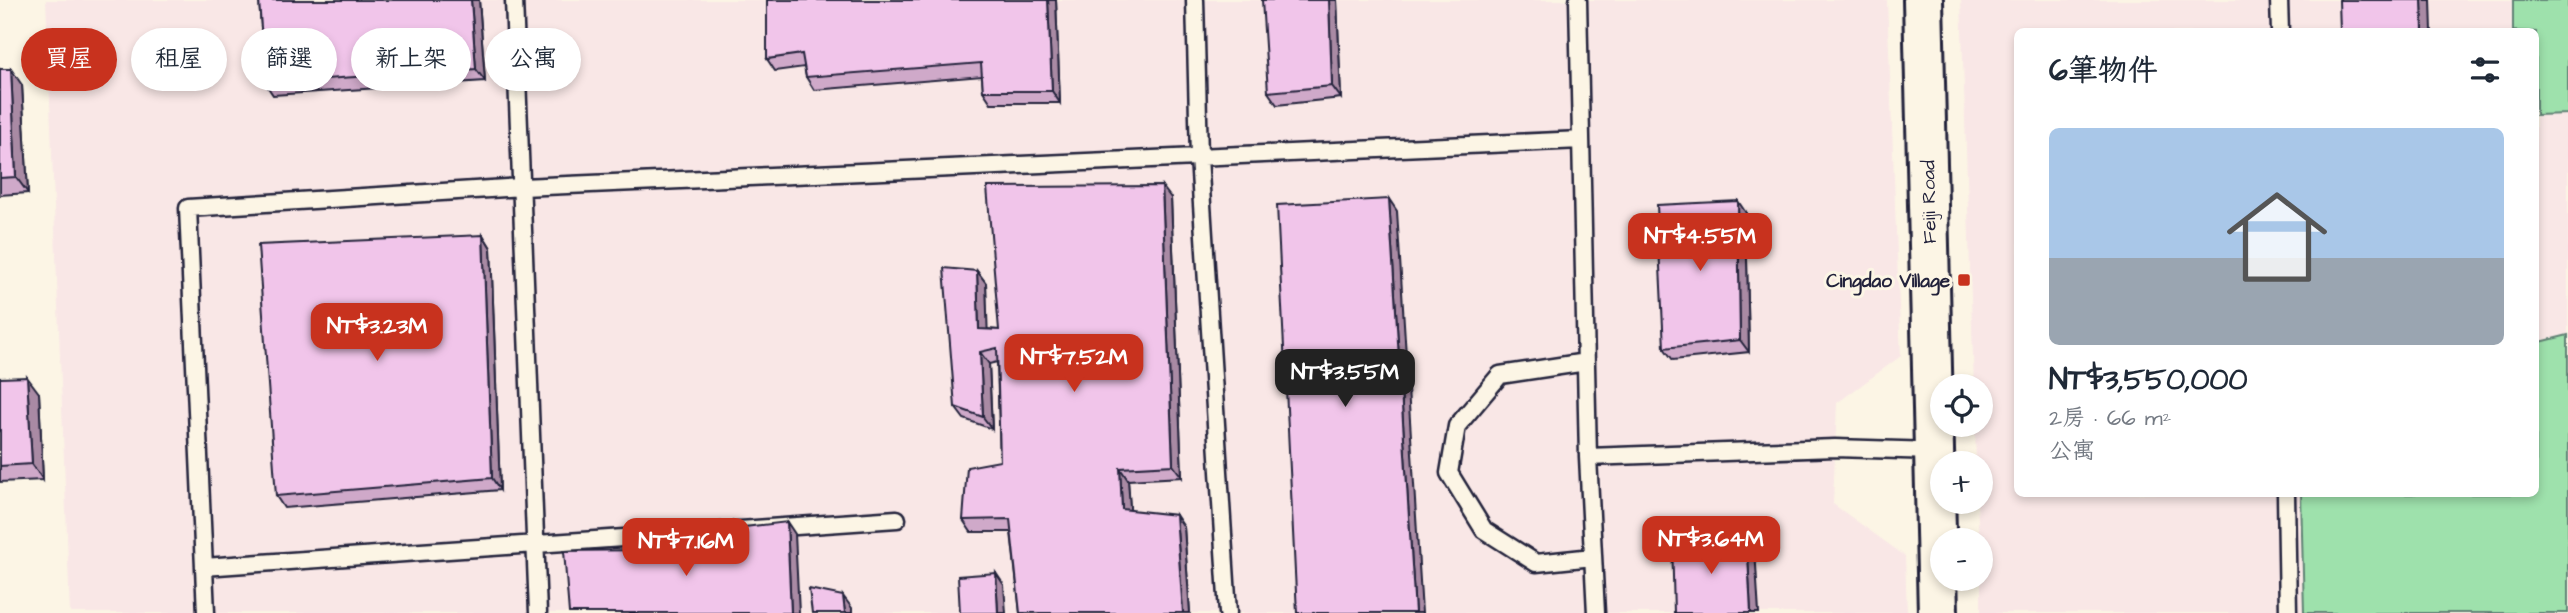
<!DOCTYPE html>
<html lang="zh-TW">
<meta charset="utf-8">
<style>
:root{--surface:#fff;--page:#f2f2f3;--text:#1f2937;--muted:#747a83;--accent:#c8321e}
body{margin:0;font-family:"Architects Daughter","LXGW WenKai TC",sans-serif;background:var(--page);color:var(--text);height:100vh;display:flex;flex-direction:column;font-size:26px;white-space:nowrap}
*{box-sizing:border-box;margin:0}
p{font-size:23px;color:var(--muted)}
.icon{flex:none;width:38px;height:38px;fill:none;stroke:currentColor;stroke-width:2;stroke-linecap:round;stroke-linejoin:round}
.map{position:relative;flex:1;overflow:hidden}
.details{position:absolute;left:2014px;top:28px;width:525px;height:469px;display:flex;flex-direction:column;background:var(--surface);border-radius:10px;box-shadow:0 4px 10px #0003}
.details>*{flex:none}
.top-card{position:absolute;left:21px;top:28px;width:665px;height:63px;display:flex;gap:14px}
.controls{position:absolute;left:1930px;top:374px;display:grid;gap:14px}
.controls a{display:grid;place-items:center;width:63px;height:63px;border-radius:50%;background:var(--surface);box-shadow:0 4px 10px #0003;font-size:35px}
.price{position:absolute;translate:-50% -60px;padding:0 16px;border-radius:14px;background:var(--accent);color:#fff;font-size:23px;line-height:46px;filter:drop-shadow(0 2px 4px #0008)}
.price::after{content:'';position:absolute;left:50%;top:42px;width:21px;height:16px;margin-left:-10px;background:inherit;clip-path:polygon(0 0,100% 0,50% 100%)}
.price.on{background:#222;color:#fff}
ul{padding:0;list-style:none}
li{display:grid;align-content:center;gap:14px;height:371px;padding:0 35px}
li span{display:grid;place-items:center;height:217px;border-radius:10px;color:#555}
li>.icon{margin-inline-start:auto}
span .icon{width:126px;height:126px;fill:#fffc;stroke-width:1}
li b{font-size:30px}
h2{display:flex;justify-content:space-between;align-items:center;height:84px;padding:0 35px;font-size:30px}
.pill{padding:0 24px;border-radius:32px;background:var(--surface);box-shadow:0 4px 10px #0003;font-size:24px;line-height:63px}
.pill.on{background:var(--accent);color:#fff}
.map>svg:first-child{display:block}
.built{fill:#f9e7e6;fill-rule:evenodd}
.green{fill:#9ee1ac;stroke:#608274;stroke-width:2}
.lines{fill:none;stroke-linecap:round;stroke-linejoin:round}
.service-casing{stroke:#22223b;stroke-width:21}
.tertiary-casing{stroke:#22223b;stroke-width:44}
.service{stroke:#fcf5e5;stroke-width:16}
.tertiary{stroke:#fcf5e5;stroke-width:38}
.wall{fill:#cfa9c9;stroke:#22223b;stroke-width:2}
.shaded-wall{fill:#a98aa4;stroke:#22223b;stroke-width:2}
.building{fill:#f1c5ea;stroke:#22223b;stroke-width:2}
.poi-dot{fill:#c8321e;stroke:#fcf5e5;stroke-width:2.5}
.labels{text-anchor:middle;stroke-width:6;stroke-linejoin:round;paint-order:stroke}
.street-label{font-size:19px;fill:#22223b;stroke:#fcf5e5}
.poi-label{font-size:19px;font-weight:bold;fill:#22223b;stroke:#fcf5e5;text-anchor:end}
</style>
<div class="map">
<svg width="2568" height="613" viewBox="0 0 2568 613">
<rect width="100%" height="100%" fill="#fcf5e5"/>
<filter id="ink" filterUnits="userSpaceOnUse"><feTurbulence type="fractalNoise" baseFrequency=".0143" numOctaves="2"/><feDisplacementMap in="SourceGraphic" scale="14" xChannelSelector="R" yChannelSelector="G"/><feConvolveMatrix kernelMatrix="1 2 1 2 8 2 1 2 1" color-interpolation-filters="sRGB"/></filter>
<g filter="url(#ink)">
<!-- built -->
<path class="built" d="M 46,0 L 1887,0 L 1901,356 L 1837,403 L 1833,504 L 1905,556 L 1907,613 L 70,613 Z
M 1961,0 L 2568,0 L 2568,613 L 1981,613 L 1981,541 L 1979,541 L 1977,502 L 1981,502 L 1981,464 L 1976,464 L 1975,425 L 1981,425 L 1981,387 L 1974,387 ZM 2018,32 L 2536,32 L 2536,494 L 2018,494 Z"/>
<!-- green -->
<path class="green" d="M 2513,0 L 2568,0 L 2568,114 L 2536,115 L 2536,32 L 2513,31 Z
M 2568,335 L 2568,613 L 2304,613 L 2301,494 L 2536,494 L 2536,343 Z"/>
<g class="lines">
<defs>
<path id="service" d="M 514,0 L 538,613
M 1195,0 L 1199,157 L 1228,613
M 1578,0 L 1588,457 L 1596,613
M 2279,0 L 2280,32
M 1586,362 L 1500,375 L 1457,426 L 1449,473 L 1484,530 L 1536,563 L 1593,557
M 1588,457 L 1835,448 L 1934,451
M 2286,494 L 2288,613
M 204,567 L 897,519
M 206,613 L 188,208 L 522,187 L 1581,140"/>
<path id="tertiary" d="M 1923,0 L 1938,613"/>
</defs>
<!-- service casing -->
<use href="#service" class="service-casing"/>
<!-- tertiary casing -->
<use href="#tertiary" class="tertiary-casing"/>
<!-- service -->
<use href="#service" class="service"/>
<!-- tertiary -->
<use href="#tertiary" class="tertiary"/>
</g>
<!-- wall -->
<path class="wall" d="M 259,0 L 479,0 L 485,81 L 273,95 L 265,83 Z
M 1056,0 L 1060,103 L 991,103 L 983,91 L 982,76 L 814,90 L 806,77 L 804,67 L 775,71 L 767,59 Z
M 1337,0 L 1341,98 L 1277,105 L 1268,92 Z
M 0,69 L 22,85 L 28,193 L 0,195 Z
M 1171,198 L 1182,477 L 1128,480 L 1130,510 L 1184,527 L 1190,613 L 1020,613 L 1011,532 L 971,532 L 963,520 L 1000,461 L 997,362 L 989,364 L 992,429 L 964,419 L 955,407 L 977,271 L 986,283 L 987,329 L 999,330 Z
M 1746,213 L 1749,352 L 1673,360 L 1664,348 Z
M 483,235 L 491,248 L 500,490 L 284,508 L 276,496 Z
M 0,378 L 39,393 L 43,480 L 0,482 Z"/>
<!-- shaded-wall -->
<path class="shaded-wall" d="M 471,0 L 479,0 L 485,81 L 476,69 Z
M 1048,0 L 1056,0 L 1060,103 L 1052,91 Z
M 1329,0 L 1337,0 L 1341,98 L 1332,86 Z
M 2422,0 L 2431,0 L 2432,32 L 2423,32 Z
M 11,69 L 22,85 L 28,193 L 16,177 Z
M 1162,186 L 1171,198 L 1182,477 L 1173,465 Z
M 1389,199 L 1397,211 L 1422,613 L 1415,613 Z
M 1738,201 L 1746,213 L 1749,352 L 1740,340 Z
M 483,235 L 491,248 L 500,490 L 492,478 Z
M 977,271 L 986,283 L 988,341 L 979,329 Z
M 980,352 L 989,364 L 992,429 L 983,417 Z
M 27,377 L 39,393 L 43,480 L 32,464 Z
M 1120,468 L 1128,480 L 1131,521 L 1122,509 Z
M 1176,515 L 1184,527 L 1190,613 L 1183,613 Z
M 787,522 L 795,534 L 799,613 L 791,613 Z
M 1747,537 L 1755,549 L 1759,613 L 1751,613 Z
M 996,573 L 1004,585 L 1006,613 L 998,613 Z
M 843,596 L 852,608 L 852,613 L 845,613 Z"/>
<!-- building -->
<path class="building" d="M 259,0 L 471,0 L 476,69 L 265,83 Z
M 767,0 L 1048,0 L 1052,91 L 983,91 L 981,63 L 806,77 L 802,54 L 767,59 Z
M 1262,0 L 1329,0 L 1332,86 L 1268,92 Z
M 2339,0 L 2422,0 L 2423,32 L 2340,32 Z
M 0,69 L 11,69 L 16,177 L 0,178 Z
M 1162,186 L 1173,465 L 1120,468 L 1122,509 L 1176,515 L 1183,613 L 1020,613 L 1010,519 L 963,520 L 967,467 L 1000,461 L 997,348 L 980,352 L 983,417 L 955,407 L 944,268 L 977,271 L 979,329 L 999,330 L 987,187 Z
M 1389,199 L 1415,613 L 1297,613 L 1277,205 Z
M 1738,201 L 1740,340 L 1664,348 L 1657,205 Z
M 483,235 L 492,478 L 276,496 L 258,245 Z
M 27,377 L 32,464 L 0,466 L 0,378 Z
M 787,522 L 791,613 L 569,613 L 564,551 L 731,549 L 736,528 Z
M 1747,537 L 1751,613 L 1674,613 L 1672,539 Z
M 996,573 L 998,613 L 960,613 L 958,576 Z
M 809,589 L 843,596 L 845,613 L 812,613 Z"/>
</g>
<!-- markers -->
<rect class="poi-dot" x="1957" y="273" width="14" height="14" rx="3.5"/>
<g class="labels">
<!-- street labels -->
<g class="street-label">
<text transform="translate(1928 202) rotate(-91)" y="7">Feiji Road</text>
</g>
<!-- poi labels -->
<g class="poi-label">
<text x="1950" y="287">Cingdao Village</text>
</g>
</g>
</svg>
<div class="controls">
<a><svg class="icon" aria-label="locate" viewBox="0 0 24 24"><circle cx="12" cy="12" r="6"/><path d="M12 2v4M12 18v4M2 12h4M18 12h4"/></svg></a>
<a>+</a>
<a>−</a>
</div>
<b class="price" style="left:1700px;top:273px">NT$4.55M</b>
<b class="price" style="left:377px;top:363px">NT$3.23M</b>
<b class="price" style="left:1074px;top:394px">NT$7.52M</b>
<b class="price on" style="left:1345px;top:409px">NT$3.55M</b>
<b class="price" style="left:1711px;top:576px">NT$3.64M</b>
<b class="price" style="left:686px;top:578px">NT$7.16M</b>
<div class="top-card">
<a class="pill on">買屋</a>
<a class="pill">租屋</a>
<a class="pill">篩選</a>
<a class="pill">新上架</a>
<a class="pill">公寓</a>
</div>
<section class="details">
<h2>6筆物件<svg class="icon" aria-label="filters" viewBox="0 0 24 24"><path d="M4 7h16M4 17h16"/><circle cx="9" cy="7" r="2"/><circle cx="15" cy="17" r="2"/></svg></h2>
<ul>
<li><span style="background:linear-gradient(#a9c7e8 60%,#9aa5b1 0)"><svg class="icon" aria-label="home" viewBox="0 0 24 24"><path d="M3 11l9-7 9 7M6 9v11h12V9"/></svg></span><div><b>NT$3,550,000</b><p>2房 · 66 m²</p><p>公寓</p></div></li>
</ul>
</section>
</div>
